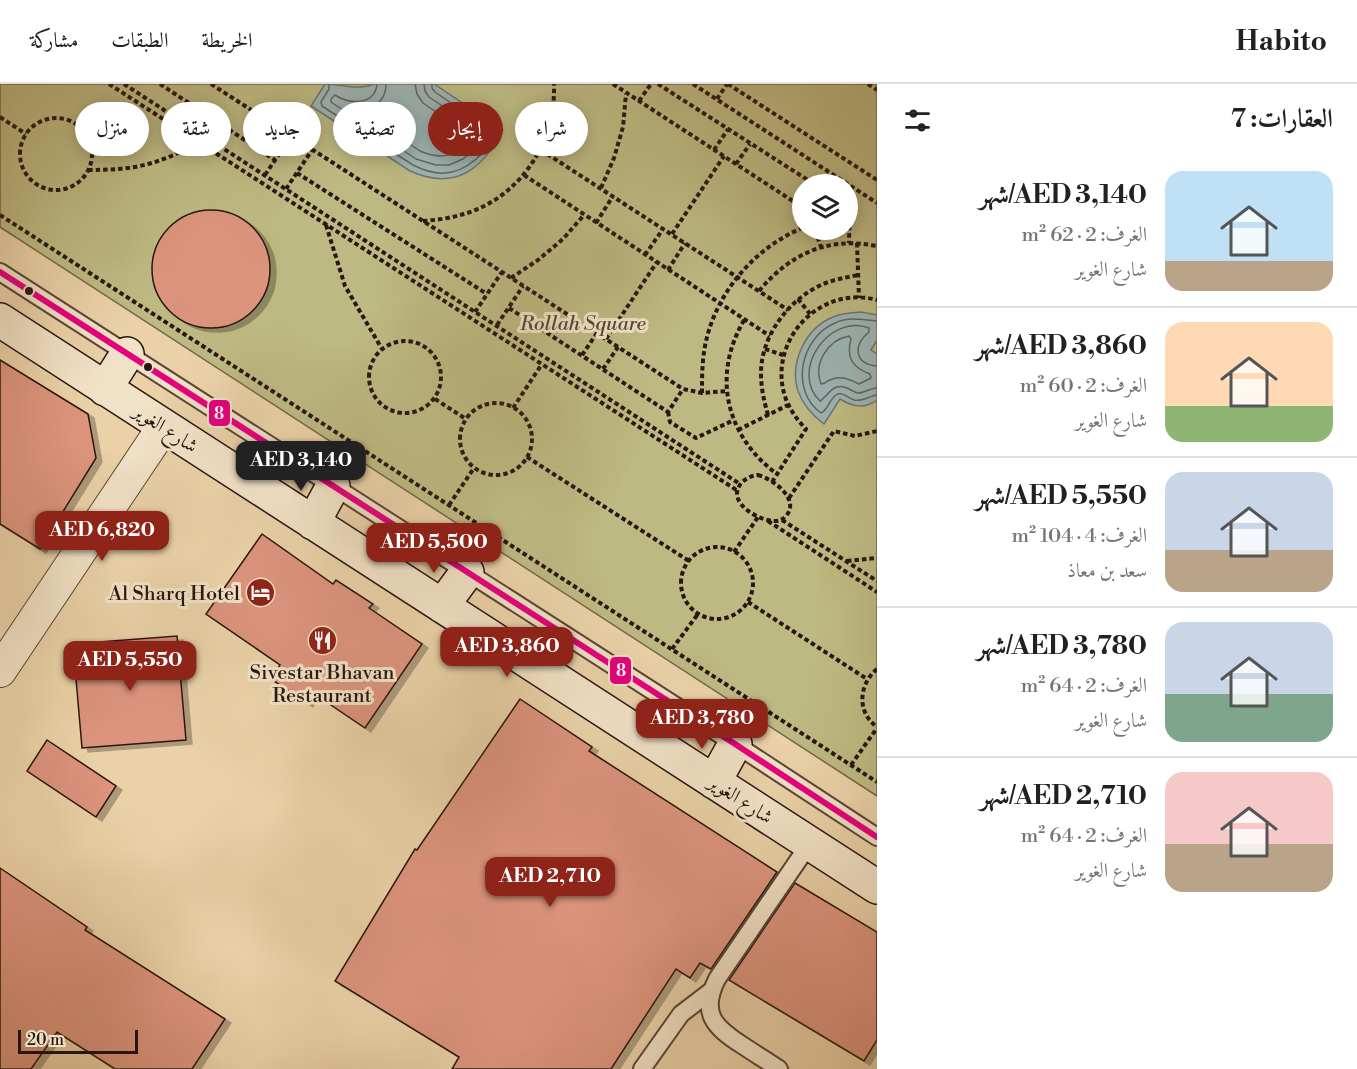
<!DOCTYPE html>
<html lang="ar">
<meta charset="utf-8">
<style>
:root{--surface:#fff;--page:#f6f6f6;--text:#202124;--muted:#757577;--line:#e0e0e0;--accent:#8f2418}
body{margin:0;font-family:"Libre Bodoni",Amiri,serif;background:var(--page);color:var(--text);direction:rtl;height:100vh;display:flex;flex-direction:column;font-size:22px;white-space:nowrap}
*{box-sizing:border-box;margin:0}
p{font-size:20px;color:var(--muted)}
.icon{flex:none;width:33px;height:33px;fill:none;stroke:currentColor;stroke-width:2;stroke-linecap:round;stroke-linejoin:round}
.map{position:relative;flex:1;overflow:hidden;direction:ltr}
.side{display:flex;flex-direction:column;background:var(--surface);width:480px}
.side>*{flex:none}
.top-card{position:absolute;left:18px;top:18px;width:570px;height:54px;direction:rtl;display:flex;gap:12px}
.controls{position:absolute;left:792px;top:90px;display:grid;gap:12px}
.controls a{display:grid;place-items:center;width:66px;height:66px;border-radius:50%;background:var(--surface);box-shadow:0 3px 15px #0003;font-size:30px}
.scale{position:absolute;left:18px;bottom:15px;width:120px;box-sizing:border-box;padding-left:6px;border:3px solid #291610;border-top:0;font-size:16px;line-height:21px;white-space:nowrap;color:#291610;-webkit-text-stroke:4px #f1e1c6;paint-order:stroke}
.price{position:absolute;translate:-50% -51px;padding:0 14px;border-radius:12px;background:var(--accent);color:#fff;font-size:20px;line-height:39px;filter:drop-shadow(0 2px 3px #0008)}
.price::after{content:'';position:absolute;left:50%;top:36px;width:18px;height:14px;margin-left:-9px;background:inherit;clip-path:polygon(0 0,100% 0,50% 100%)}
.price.selected{background:#222;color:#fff}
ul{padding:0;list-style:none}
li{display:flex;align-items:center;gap:18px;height:150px;padding:0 24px}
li+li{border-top:2px solid var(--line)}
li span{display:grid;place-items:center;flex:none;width:168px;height:120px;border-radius:18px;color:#555}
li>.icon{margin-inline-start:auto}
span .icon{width:72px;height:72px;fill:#fffc;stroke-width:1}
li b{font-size:26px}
h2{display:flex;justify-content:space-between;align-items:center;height:72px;padding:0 24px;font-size:26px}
.pill{padding:0 21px;border-radius:27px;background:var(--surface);box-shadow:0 3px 15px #0003;font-size:21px;line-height:54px}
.pill.selected{background:var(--accent);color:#fff}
header{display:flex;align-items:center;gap:36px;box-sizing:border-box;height:84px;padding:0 30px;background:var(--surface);border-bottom:2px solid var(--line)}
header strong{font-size:28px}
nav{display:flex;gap:33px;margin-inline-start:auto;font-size:21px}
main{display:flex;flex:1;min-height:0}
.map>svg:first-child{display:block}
.green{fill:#bdb982;stroke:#736849;stroke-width:1.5;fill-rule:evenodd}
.water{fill:#9db4b3;stroke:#6f7572;stroke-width:1.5}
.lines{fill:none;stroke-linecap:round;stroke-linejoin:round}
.shore{stroke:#636562;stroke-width:1.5}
.building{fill:#dc947d;stroke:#291610;stroke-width:1.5;filter:url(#shadow)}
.lane-casing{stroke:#594536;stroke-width:20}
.street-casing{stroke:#594536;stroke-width:34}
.secondary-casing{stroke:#291610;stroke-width:36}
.path{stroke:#291610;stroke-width:4;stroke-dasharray:4.5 3;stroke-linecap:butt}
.lane{stroke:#f1e1c6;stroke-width:16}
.street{stroke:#f1e1c6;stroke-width:32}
.secondary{stroke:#f1e1c6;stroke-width:33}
.bus-1-casing{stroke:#f1e1c6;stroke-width:10}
.bus-1{stroke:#e5007d;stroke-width:6}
.bus-dot{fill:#291610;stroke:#f1e1c6;stroke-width:2}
.labels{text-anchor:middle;stroke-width:6;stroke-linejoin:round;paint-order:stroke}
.park-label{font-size:20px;font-style:italic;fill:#554732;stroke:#f1e1c6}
.street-label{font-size:20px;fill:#291610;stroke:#f1e1c6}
.poi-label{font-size:20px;fill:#291610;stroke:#f1e1c6;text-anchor:end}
.line-badge{stroke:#f1e1c6;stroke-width:2}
.badge-label{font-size:16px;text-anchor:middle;font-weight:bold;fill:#fff}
</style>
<header>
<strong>Habito</strong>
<nav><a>الخريطة</a><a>الطبقات</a><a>مشاركة</a></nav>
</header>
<main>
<section class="side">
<h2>العقارات: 7<svg class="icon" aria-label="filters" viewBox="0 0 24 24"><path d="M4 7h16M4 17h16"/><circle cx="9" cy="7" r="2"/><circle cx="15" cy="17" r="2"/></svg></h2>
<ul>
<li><span style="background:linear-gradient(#bfe0f5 75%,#b9a48a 0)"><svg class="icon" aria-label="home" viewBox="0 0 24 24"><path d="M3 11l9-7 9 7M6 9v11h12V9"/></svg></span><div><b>AED 3,140/شهر</b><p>الغرف: 2 · 62 m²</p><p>شارع الغوير</p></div></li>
<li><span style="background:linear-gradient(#ffd9b3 70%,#8fb573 0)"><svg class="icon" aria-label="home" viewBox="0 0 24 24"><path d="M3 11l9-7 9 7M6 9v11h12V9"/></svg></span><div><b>AED 3,860/شهر</b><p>الغرف: 2 · 60 m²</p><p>شارع الغوير</p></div></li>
<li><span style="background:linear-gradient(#c9d6e8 65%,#b9a48a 0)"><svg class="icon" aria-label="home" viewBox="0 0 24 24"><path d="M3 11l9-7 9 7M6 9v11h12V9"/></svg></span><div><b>AED 5,550/شهر</b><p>الغرف: 4 · 104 m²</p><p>سعد بن معاذ</p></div></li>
<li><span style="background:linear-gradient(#c9d6e8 60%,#7fa58c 0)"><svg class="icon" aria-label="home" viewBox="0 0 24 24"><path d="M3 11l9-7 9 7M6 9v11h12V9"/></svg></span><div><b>AED 3,780/شهر</b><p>الغرف: 2 · 64 m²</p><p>شارع الغوير</p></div></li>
<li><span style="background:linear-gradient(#f6c9c9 60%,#b9a48a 0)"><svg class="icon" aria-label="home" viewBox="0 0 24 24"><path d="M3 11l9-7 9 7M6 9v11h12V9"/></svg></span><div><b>AED 2,710/شهر</b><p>الغرف: 2 · 64 m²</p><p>شارع الغوير</p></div></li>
</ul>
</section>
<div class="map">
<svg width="877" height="985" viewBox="0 0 877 985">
<defs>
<filter id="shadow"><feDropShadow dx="6" dy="4" stdDeviation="0" flood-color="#0004"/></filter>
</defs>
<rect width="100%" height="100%" fill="#ead1a7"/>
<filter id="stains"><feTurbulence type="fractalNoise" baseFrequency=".00333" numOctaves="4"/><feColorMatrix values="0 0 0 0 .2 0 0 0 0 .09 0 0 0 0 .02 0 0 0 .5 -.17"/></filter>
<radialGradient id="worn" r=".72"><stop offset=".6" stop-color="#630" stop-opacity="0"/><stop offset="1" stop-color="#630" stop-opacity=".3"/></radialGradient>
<!-- green -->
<path class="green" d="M 0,0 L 877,0 L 877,712 L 0,143 ZM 802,100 L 848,100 L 848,146 L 802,146 Z"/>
<!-- water -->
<path class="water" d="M 325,0 C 342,0 357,7 374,0 L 434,0 L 503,46 C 482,86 455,107 410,87 L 311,22 Z
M 861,228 L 877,231 L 877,256 L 871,266 L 877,270 L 877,316 C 864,325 853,323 840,315 L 824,340 C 812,331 803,321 798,307 C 789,278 806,244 833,233 C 842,229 852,229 861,228 Z"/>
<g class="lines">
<!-- shore -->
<path class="shore" d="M 329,0 L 329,5 L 321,18 L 322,22 L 413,81 C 423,86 434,90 445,89 C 466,88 488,68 495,49 L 435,8 L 432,4 L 432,0
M 377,0 C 375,22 349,20 335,11 L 331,15 L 331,18 L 416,75 L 436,81 L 449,81 L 463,75 L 474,66 L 484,55 L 485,51 L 429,13 L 425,7 L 424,0
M 386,0 C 386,14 378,22 365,26 L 365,30 L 420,67 C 441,76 457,73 472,55 L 471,52 L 423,19 L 417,10 L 415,0
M 877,237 C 862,236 849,232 835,239 C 801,253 789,306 821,329 C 828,326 829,316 836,311 C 842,307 848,314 854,316 C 862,318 869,312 877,311
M 849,252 L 851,255 C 846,274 852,283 870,290 L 871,294 L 859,300 C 849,295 840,291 830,296 C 821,300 830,298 821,300 C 813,279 828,256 849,252 Z
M 877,282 C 854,280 853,261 869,248 L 869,244 C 829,229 789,287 820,317 C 828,312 832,300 844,303 C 849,304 853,308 858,309 C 865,309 870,304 877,304"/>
</g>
<!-- building -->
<path class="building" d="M152 185a59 59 0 1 1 118 0a59 59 0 1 1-118 0Z
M 0,276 L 88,330 L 96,374 L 40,465 L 0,440 Z
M 262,450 L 333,500 L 336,496 L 373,520 L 369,524 L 422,560 L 365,644 L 313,609 L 307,619 L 271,595 L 280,581 L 206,530 Z
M 177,552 L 186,656 L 82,664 L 73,560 Z
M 520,615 L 592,663 L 589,667 L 777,788 L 711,885 L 700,879 L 690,894 L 676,885 L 611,985 L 452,985 L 459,973 L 335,897 L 415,765 L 417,766 Z
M 47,656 L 116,702 L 96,733 L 27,687 Z
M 0,784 L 87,843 L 85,846 L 225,935 L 192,985 L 115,985 L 57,948 L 31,985 L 0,985 Z
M 795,799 L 877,848 L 877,956 L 864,977 L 729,896 Z"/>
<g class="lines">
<defs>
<path id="lane" d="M 0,188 L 735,660 L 877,753
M 642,985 L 681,930 L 711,907
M 779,985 C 767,977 754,969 742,961 C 714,943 700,929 717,895 L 810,759"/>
<path id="street" d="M 0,587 L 164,342"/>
<path id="secondary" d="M 0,236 L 877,803
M 105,305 L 127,270
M 313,439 L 333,402
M 442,522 L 467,488
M 714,698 L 735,660"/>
</defs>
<!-- lane casing -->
<use href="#lane" class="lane-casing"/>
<!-- street casing -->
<use href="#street" class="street-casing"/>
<!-- secondary casing -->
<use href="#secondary" class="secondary-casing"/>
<!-- path -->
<path class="path" d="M 109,0 L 738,407
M 124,0 L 740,400
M 160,0 L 275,76
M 211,0 L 683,305 L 702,309 L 727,307
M 613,0 L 802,123
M 658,0 L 814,100
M 693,0 L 877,119
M 728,0 L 877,96
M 868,0 L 877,6
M 717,15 L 727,0
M 639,17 L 651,0
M 0,33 L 26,50
M20 70a36 36 0 1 1 72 0a36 36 0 1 1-72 0Z
M 541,66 L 788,226
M 714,66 L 728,45
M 736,80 L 750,60
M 88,86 C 135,86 158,81 199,58
M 297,89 L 487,210
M 265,91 L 291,52
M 524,91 L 770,252
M 814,100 L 818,94 L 828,100
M 601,104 L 614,74 L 623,43 L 626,10
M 286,105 L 312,66
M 848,113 L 850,114 L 849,159
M 0,131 L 877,698
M 423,137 C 437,136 451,134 464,130 C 521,113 556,58 554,0
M 596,139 L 613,112
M 326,141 L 345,202 L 382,265
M 815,146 L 821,163
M 672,150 L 724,72
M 857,159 L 859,214
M 645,171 L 663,145
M 668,186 L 685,159
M 511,194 L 538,176 L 563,155 L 584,131
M 759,207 C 790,170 828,152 877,162
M 798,215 L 810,230
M 509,224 L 668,328 L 683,305
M 475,228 L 502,188
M 744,236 C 738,247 733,258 730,270 C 718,318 739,362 777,390
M 497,241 L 523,202
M 606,255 L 657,178
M369 293a36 36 0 1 1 72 0a36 36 0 1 1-72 0Z
M 765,265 L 783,271
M 582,271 L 597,249
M 603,285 L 618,263
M 702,309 C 702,294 702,278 705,262 C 715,210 753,165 802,144
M 435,315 L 466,335
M460 355a36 36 0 1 1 72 0a36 36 0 1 1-72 0Z
M 513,324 L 542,280
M 668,328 L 670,338 L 696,354 L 734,336
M 768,331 C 764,317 761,304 761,289 C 761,254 786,219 817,203 C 830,196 844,194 858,191
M 738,346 L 788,321
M 527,373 L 689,477
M 758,391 C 773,395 802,416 785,433 C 781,437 778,437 773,437 C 762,436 748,429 741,420 C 730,406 744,392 758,391 Z
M 772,398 L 806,345 C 795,334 786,320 783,305 C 772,251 823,201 877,216
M 789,414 L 834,347 L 855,352 L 877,347
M 449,421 L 474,384
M 782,436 L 877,497
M 768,437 L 877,508
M681 499a36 36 0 1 1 72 0a36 36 0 1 1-72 0Z
M 734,468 L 758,433
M 847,477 L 877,474
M 748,518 L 867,595
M 672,565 L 698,530
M 877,585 C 859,600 856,628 877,643
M 851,681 L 877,644"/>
<!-- lane -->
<use href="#lane" class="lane"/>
<!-- street -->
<use href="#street" class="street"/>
<!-- secondary -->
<use href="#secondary" class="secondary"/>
<defs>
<path id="bus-1" d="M 0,188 L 735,660 L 877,753"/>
</defs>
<!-- bus-1 casing -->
<use href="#bus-1" class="bus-1-casing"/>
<!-- bus-1 -->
<use href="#bus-1" class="bus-1"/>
</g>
<!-- icons -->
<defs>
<symbol id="hotel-disc" viewBox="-11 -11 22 22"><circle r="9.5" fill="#8f2418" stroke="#f1e1c6"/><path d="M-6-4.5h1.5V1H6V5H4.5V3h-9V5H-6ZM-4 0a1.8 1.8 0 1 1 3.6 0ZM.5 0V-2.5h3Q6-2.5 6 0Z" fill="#fff"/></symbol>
<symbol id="restaurant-disc" viewBox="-11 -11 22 22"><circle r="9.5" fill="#8f2418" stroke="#f1e1c6"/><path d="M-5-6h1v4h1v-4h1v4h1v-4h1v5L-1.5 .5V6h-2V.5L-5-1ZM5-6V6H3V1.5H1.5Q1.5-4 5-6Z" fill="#fff"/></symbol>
</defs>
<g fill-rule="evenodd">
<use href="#hotel-disc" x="244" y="492" width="33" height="33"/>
<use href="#restaurant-disc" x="306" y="540" width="33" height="33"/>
</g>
<!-- markers -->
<g class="bus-dot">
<circle cx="29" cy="207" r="5"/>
<circle cx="148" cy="283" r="5"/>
</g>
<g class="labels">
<!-- park labels -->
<g class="park-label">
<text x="583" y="246">Rollah Square</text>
</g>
<!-- street labels -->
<g class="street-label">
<text transform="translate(166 344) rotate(33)" y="7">شارع الغوير</text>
<text transform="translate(741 715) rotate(33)" y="7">شارع الغوير</text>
</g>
<!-- poi labels -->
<g class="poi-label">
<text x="240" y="516">Al Sharq Hotel</text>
<text x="322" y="595" text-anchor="middle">Sivestar Bhavan<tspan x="322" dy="23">Restaurant</tspan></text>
</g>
</g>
<g class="line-badge">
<rect x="208" y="315" width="23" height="28" rx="6" fill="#e5007d"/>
<rect x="609" y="572" width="23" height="29" rx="6" fill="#e5007d"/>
</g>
<g class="badge-label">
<text x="219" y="335">8</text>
<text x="621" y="592">8</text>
</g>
<rect width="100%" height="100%" filter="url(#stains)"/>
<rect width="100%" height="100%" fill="url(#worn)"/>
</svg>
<div class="controls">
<a><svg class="icon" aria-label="layers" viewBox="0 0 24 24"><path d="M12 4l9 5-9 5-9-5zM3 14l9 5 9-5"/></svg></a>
</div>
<div class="scale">20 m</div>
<b class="price selected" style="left:301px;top:408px">AED 3,140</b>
<b class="price" style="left:102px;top:478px">AED 6,820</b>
<b class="price" style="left:434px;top:490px">AED 5,500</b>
<b class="price" style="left:507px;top:594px">AED 3,860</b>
<b class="price" style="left:130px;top:608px">AED 5,550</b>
<b class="price" style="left:702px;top:666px">AED 3,780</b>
<b class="price" style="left:550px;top:824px">AED 2,710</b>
<div class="top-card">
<a class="pill">شراء</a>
<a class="pill selected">إيجار</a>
<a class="pill">تصفية</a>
<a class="pill">جديد</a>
<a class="pill">شقة</a>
<a class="pill">منزل</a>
</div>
</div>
</main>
